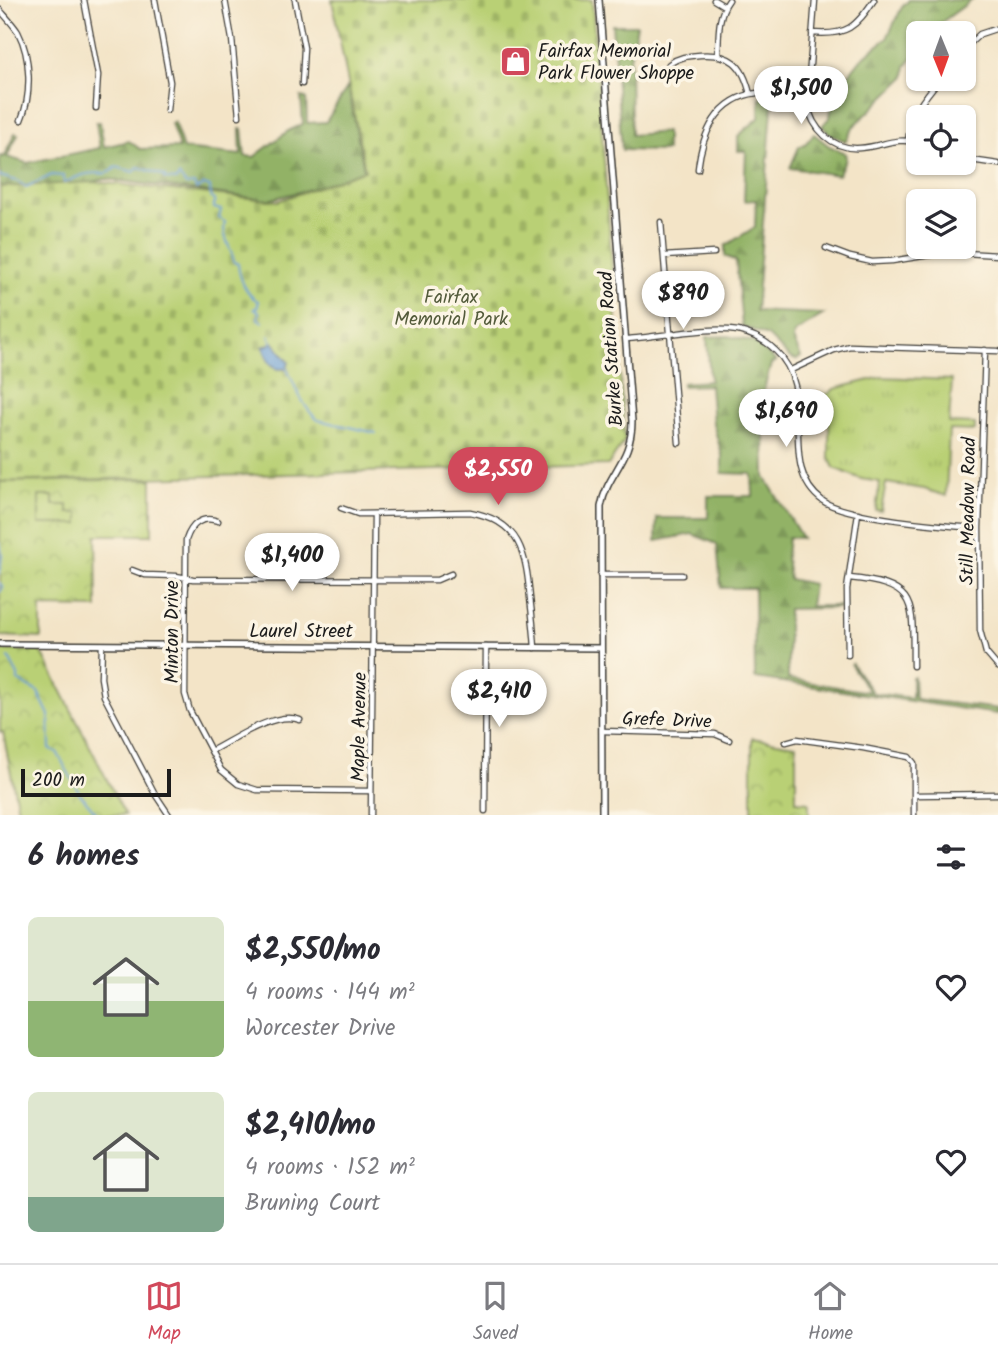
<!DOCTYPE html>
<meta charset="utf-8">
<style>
:root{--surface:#fff;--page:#f7f7f7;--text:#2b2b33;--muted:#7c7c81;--line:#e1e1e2;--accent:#d1495b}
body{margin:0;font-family:Kalam,sans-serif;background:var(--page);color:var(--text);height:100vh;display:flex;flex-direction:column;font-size:26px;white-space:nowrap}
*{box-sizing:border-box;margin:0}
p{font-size:23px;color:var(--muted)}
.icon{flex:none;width:38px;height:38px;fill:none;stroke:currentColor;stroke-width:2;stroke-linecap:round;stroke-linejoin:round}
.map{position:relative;height:815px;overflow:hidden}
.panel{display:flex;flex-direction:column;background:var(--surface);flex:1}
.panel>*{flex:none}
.needle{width:46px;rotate:179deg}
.buttons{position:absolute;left:906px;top:21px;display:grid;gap:14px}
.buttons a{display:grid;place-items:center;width:70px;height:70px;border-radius:10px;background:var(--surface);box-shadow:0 2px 5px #0004;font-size:35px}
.scale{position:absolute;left:21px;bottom:18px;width:150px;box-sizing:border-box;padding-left:7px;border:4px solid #1c1c1c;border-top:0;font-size:19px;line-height:24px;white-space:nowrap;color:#1c1c1c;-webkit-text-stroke:5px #fcf5e5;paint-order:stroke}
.price{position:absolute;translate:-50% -60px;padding:0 16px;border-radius:24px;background:#fff;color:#222;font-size:23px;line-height:46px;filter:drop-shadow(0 2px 4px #0008)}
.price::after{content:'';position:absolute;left:50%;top:42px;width:21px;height:16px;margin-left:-10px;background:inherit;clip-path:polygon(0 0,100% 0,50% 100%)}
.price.on{background:var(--accent);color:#fff}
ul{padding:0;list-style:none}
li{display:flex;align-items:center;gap:21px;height:175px;padding:0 28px}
li span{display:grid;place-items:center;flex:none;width:196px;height:140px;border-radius:10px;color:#555}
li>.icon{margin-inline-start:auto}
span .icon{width:84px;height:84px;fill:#fffc;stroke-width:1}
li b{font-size:30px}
h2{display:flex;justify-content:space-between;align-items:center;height:84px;padding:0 28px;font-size:30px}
.dock{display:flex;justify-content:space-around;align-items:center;height:98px;border-top:2px solid var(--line);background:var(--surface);font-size:19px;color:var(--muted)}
.dock a{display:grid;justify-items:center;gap:4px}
.dock .on{color:var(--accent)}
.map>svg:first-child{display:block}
.grass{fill:url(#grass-tufts);stroke:#6a7648;stroke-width:2}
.forest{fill:url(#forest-firs);stroke:#576741;stroke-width:2}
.cemetery{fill:url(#cemetery-stones);stroke:#6a7648;stroke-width:2}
.park{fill:url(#park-crowns);stroke:#6a7648;stroke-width:2}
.pitch{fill:#b9d075;stroke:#6a7648;stroke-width:2}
.water{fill:#679dd4;stroke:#425c78;stroke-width:2}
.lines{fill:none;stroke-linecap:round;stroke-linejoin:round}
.stream{stroke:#679dd4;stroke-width:2}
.minor-casing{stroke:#3c3a36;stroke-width:7}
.tertiary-casing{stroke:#3c3a36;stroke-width:8}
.minor{stroke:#fff;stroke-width:4.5}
.tertiary{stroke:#fff;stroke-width:5}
.labels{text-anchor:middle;stroke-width:7;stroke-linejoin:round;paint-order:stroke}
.poi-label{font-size:19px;fill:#1c1c1c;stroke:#fcf5e5;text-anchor:start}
.park-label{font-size:19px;fill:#535b3b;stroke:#fcf5e5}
.street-label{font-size:19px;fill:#1c1c1c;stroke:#fcf5e5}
</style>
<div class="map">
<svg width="998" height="815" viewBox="0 0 998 815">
<defs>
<pattern id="grass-tufts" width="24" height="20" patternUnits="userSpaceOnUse" patternTransform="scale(1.75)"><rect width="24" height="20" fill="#b9d075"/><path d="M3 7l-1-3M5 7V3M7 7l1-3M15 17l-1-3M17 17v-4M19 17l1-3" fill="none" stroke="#9eb265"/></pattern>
<pattern id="forest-firs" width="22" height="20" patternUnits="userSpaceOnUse" patternTransform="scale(1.75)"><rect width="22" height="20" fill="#92b266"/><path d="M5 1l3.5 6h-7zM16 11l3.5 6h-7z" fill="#7d9858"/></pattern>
<pattern id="cemetery-stones" width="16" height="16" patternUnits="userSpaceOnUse" patternTransform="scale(1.75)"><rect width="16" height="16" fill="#b9d075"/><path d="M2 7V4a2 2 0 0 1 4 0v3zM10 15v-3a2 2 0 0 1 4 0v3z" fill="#9eb265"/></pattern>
<pattern id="park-crowns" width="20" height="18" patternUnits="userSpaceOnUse" patternTransform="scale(1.75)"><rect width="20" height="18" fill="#b9d075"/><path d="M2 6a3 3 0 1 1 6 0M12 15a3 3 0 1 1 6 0" fill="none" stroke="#9eb265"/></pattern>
</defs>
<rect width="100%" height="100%" fill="#fcf5e5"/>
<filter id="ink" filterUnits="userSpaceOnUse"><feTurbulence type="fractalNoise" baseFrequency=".0143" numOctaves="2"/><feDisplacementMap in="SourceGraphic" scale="14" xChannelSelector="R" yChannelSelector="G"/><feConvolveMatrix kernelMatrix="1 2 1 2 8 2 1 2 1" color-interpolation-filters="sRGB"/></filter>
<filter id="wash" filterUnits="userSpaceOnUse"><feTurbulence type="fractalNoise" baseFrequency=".00686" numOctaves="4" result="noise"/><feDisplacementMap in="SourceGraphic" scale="28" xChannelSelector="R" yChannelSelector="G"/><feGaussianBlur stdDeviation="1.57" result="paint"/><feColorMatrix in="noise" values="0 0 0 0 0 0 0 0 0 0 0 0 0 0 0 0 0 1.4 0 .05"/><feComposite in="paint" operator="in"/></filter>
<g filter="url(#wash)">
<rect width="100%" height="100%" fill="#f3e4c7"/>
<!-- grass -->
<path class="grass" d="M 882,377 L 952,380 L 949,423 L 975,424 L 975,431 L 949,430 L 946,496 L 924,489 L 886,483 L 881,511 L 876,510 L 880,482 L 861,479 L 834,468 L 829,457 L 829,399 L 801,398 L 801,395 L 829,394 L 834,389 Z"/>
<!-- forest -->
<path class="forest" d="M 909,0 L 972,0 L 935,27 L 942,33 L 936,33 L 932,30 L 929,33 L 919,33 L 919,50 L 906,66 L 905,77 L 853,127 L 846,141 L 831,135 L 822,126 L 830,117 L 833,95 L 861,59 L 887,38 L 902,7 Z
M 612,25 L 637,25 L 630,58 L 631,135 L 666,132 L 666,151 L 622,150 Z
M 348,86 L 365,175 L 268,200 L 106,179 L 25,196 L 0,189 L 0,156 L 4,157 L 15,133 L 18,134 L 7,157 L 27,163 L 100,148 L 96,122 L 100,122 L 104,147 L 129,141 L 140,149 L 179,148 L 171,123 L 174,122 L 183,149 L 241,155 L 240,129 L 242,129 L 245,156 L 254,157 L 288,131 L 303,124 L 301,97 L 306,98 L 307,123 L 326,122 Z
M 760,97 L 773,97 L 756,311 L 824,314 L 794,333 L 793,339 L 801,357 L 796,360 L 790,358 L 768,336 L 742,326 L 736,261 L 725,256 L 725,246 L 755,227 L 756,200 L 744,201 L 746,151 L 738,151 L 738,136 L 759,118 Z
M 814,134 L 829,146 L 845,153 L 846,159 L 838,175 L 790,168 L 799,147 L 805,144 Z
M 728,336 L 754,342 L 776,361 L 771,364 L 763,393 L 765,477 L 802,538 L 788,537 L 786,557 L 789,579 L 813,584 L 810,606 L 839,606 L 839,608 L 788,609 L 788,679 L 869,692 L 851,665 L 852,664 L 873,693 L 912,698 L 912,677 L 914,677 L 915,699 L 998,709 L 998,714 L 755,678 L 754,588 L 721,588 L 717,544 L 692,534 L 656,541 L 657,518 L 708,518 L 708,496 L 753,496 L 752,474 L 722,473 L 722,455 L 713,423 L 710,385 L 682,386 L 682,383 L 710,381 L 707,337 Z"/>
<!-- cemetery -->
<path class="cemetery" d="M 332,0 L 592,0 L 625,440 L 608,465 L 0,482 L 0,187 L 95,182 L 278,201 L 365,170 Z"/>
<!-- park -->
<path class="park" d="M 152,479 L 152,535 L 96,535 L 97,608 L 41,607 L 41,638 L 0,636 L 0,482 Z
M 0,650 L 41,651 L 125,815 L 19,815 L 3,732 L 0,732 Z
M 752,738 L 796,745 L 796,801 L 809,802 L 809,815 L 752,815 Z"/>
<!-- pitch -->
<path class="pitch" d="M 39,496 L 53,496 L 53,505 L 68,505 L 68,513 L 79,513 L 79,524 L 39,524 Z"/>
<!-- water -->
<path class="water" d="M 273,342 L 289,362 L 287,369 L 277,369 L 269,362 L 263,347 Z"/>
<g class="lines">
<!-- stream -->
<path class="stream" d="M 0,176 L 17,181 L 26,187 L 52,175 L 64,176 L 64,183 C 71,180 79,175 87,174 C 98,171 107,178 116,167 L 134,172 L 138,167 L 165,176 L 165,179 L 176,180 L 179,176 L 186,185 L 194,184 L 196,189 L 204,185 L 210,187 L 211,198 L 214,200 L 214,208 L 221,210 L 219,218 L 225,222 C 221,236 232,248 234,262 L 238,264 C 239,277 246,295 258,301 L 258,306 L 254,309 L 259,311 L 258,319 L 263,322
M 269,336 L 272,342
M 287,369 C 295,386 303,408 318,420 L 376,433
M 0,544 L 2,554 L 0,573
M 0,583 L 3,588 L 0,592
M 9,658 L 18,675 L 18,681 L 38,692 L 49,715 L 50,749 L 57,752 L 80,794 L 98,815"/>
</g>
</g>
<g filter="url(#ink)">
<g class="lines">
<defs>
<path id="minor" d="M 84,0 L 98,75 L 96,108
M 155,0 L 170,82 L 167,110
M 225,0 L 232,39 L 239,116
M 295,0 L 304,48 L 302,84
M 714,0 L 724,6
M 815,0 L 807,103 C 812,129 832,150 860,148 C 882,147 895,136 919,143
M 0,10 C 6,17 13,24 18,32 C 31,57 32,95 21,120
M 812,33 C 847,36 856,27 874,0
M 964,49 L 980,34 L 998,28
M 718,55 C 719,36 717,16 729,0
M 669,64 C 679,57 687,56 700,55 C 731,53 743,64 750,94
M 908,141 C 911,114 923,99 940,79
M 964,159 L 998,164
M 698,169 C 702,134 717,98 757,93 L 807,95
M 661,222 L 679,443
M 826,248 L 850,257 L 872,262 L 892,261 L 948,252 L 998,255
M 664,256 L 714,253
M 626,339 C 659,337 706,326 738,331 C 752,334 765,340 775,350 C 821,392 774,466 823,501 C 847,518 946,526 979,528
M 985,350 L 979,528 L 980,630 L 986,653 L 998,667
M 791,370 L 834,350 L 850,346 L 998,351
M 341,508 L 358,514 L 470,512 C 521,521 526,554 530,598 C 532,614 534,631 535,648
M 218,521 C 201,515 191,525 186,540 L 185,694 L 190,711 L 221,770 L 238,784 L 257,790 L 371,791
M 132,570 L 145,575 L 176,576 L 193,579 L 437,580 L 451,574
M 600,575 L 682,575
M 849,578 C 920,585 912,603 913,666
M 102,645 L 101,678 L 104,696 L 155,794 L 169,815
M 848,655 L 847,589 L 858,513
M 602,731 L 715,734 L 729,740
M 786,742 L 797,739 L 863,748 L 909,757 L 914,763 L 914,815
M 211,751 C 233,740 275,710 300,720
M 915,795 L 998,794
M 485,811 L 486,647
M 371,815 L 374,514"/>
<path id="tertiary" d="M 599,0 L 632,421 C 632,462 607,472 601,507 L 602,815
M 0,644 L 601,648"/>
</defs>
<!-- minor casing -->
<use href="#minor" class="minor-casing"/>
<!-- tertiary casing -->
<use href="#tertiary" class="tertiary-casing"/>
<!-- minor -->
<use href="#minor" class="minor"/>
<!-- tertiary -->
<use href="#tertiary" class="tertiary"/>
</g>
</g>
<!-- icons -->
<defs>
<symbol id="shop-square" viewBox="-11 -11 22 22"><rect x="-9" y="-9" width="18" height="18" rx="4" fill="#d1495b" stroke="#fcf5e5"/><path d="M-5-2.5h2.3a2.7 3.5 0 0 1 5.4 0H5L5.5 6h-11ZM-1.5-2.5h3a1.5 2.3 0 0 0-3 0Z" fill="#fff"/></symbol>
</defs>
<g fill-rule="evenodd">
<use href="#shop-square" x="498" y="44" width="35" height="35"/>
</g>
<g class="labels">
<!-- poi labels -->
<g class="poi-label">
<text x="538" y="57">Fairfax Memorial<tspan x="538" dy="22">Park Flower Shoppe</tspan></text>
</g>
<!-- park labels -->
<g class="park-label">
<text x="451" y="303">Fairfax<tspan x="451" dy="22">Memorial Park</tspan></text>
</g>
<!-- street labels -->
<g class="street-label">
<text transform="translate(610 349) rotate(-94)" y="7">Burke Station Road</text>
<text transform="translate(967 511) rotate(-89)" y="7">Still Meadow Road</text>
<text x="301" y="637">Laurel Street</text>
<text transform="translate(171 632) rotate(-90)" y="7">Minton Drive</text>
<text transform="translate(667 719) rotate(2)" y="7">Grefe Drive</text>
<text transform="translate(358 727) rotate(-89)" y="7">Maple Avenue</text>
</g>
</g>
</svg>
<div class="buttons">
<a><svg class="needle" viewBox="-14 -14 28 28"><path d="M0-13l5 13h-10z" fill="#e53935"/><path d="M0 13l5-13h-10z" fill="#7c7c81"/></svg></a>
<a><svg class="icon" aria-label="locate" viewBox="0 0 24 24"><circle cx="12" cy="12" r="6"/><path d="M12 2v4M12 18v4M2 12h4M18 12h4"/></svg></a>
<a><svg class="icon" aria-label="layers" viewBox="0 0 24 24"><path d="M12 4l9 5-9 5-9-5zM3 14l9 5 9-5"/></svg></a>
</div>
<div class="scale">200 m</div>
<b class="price" style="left:801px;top:126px">$1,500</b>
<b class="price" style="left:683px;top:331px">$890</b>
<b class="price" style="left:786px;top:449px">$1,690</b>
<b class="price on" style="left:498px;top:507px">$2,550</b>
<b class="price" style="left:292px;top:593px">$1,400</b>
<b class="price" style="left:499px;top:729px">$2,410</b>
</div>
<section class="panel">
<h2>6 homes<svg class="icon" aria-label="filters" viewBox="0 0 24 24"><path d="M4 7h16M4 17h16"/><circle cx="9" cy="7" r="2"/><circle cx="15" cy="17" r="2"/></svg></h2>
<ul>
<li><span style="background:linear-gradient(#dfe7d0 60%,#8fb573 0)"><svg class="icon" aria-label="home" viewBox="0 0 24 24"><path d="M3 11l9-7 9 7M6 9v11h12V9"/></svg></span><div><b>$2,550/mo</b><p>4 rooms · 144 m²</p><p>Worcester Drive</p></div><svg class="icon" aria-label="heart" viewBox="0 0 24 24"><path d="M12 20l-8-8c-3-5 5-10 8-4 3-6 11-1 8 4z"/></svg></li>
<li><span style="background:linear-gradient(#dfe7d0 75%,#7fa58c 0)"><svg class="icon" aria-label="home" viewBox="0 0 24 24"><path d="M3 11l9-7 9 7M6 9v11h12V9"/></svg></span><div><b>$2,410/mo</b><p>4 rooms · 152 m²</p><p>Bruning Court</p></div><svg class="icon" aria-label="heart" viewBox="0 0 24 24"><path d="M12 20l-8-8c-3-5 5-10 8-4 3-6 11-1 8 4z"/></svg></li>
</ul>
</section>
<nav class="dock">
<a class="on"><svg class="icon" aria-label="map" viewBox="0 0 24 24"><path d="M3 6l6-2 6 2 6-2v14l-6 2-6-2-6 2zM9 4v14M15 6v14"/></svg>Map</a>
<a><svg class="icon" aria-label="saved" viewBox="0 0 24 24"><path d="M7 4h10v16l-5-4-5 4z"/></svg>Saved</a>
<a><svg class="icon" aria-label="home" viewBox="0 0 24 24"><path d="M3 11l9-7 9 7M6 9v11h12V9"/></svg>Home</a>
</nav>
